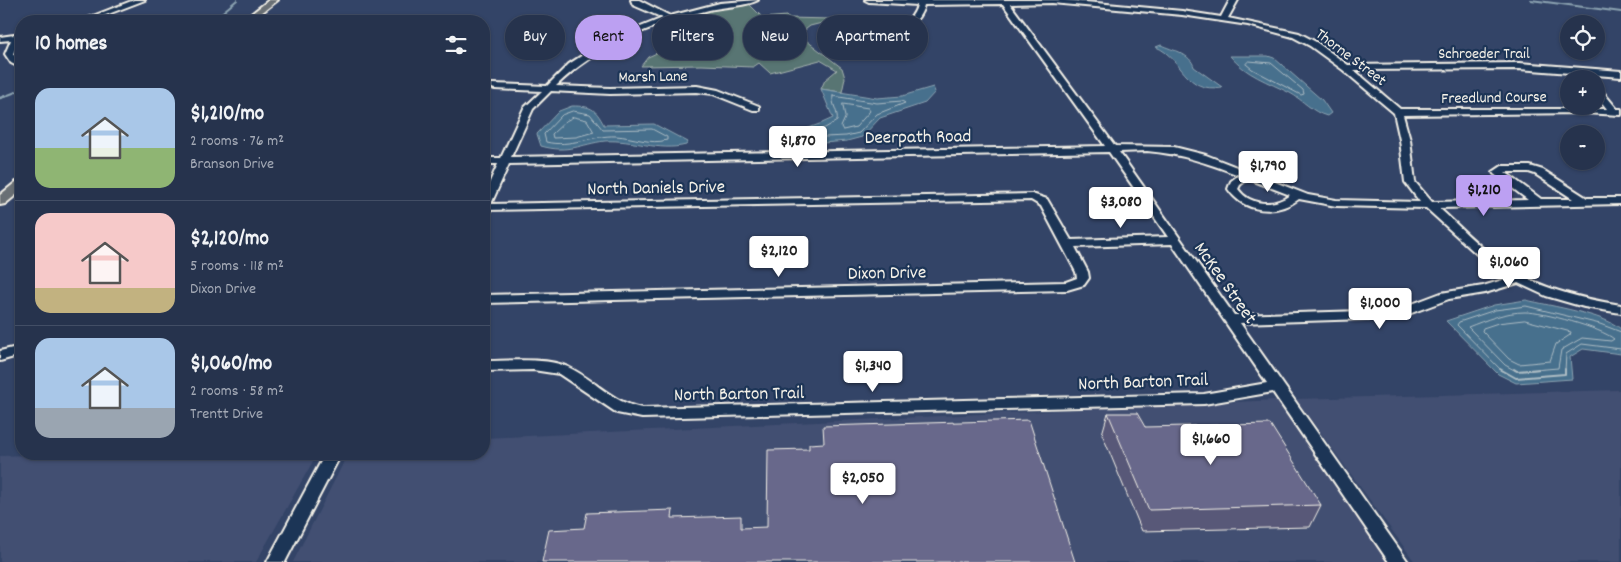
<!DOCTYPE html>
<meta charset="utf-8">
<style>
:root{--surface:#26334d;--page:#2e3b54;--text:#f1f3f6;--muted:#a4aab6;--line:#424e65;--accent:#bca0f2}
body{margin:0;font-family:Dekko,sans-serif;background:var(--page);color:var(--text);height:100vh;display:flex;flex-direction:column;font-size:19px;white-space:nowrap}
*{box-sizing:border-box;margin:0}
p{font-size:16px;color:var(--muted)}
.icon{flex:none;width:28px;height:28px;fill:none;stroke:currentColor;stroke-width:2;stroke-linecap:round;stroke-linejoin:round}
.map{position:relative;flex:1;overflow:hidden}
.sheet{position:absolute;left:15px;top:15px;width:475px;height:445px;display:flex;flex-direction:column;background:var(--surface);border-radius:20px;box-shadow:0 1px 4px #0004,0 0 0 1px var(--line)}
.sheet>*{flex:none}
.hud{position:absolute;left:505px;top:15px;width:475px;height:45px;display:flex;gap:10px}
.buttons{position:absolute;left:1560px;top:15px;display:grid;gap:10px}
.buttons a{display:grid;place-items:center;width:45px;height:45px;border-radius:50%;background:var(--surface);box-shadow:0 1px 4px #0004,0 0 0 1px var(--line);font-size:25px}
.price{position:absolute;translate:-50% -42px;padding:0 11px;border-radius:5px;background:#fff;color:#222;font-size:16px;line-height:32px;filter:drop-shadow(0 1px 2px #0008)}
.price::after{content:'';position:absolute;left:50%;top:30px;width:15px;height:11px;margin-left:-8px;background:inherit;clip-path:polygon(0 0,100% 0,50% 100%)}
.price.on{background:var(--accent);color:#111}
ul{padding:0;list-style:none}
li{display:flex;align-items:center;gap:15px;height:125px;padding:0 20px}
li+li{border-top:1px solid var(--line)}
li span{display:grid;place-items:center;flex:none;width:140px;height:100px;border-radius:15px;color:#555}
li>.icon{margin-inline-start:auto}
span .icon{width:60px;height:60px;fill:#fffc;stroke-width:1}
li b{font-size:21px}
h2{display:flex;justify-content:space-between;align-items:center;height:60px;padding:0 20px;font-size:21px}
.pill{padding:0 18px;border-radius:22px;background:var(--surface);box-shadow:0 1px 4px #0004,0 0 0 1px var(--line);font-size:18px;line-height:45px}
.pill.on{background:var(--accent);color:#111}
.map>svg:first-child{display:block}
.built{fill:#434f72}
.green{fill:#587573;stroke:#a6b3ae}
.water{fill:#466f8d;stroke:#8ca3b1}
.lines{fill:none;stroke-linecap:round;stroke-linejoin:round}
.shore-far1{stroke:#aebdc4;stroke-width:1}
.shore{stroke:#aebdc4;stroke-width:2}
.stream-far1{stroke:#8ca3b1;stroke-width:2}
.stream{stroke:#8ca3b1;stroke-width:2.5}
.minor-casing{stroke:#f4f1e8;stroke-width:4}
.major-casing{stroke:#f4f1e8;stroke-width:4}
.minor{fill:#1d3557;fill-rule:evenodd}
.major{fill:#6a7074;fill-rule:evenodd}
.wall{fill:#595978;stroke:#f4f1e8}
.building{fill:#67688b;stroke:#f4f1e8}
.labels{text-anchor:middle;stroke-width:4.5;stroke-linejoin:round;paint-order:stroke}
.far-street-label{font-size:16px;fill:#f4f1e8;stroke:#1d3557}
.street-label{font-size:19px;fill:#f4f1e8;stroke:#1d3557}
</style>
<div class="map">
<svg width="1621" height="562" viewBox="0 0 1621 562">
<rect width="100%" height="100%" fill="#334467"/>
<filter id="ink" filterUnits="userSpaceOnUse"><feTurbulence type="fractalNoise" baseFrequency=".02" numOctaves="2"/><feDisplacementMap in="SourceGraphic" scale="10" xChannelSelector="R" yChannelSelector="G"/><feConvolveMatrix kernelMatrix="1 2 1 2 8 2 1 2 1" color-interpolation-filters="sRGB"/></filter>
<g filter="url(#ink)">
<!-- built -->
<path class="built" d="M 1621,390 L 1621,562 L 1415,562 L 1296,399 Z
M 1277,400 L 1388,562 L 293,562 L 348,454 L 484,454 L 484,438 Z
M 65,454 L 317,454 L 256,562 L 0,562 L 0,456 Z"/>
<!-- green -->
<path class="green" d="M 747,2 L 763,18 L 786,16 L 788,18 L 831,19 L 830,21 L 810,26 L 801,33 L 807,41 L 842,68 L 845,78 L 842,92 L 821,89 L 825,80 L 837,70 L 820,60 L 770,73 L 759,63 L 753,67 L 702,65 L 641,66 L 648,57 L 705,31 L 672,18 Z"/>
<!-- water -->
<path class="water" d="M 1161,45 C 1172,50 1191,54 1194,67 L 1222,87 C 1184,94 1183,58 1156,47 Z
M 1230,56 L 1268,56 L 1274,58 L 1322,100 L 1331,113 L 1327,116 C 1312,112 1303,100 1290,93 C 1268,82 1246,75 1230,56 Z
M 933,87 L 935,92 L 925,103 L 880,118 L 862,137 L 847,141 L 811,144 L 790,141 L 787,137 C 802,129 818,126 833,118 L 821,89 L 877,98 L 902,96 Z
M 572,106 C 591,106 595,108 604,125 L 654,124 L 688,142 L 686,145 C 659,152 632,139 605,141 C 580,144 569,154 541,146 L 537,134 L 559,111 Z
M 1526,300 C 1550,306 1604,314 1621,329 L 1621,354 L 1583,349 L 1570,357 L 1572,379 L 1516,383 L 1498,374 L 1446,321 L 1494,305 Z"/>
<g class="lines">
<!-- shore-far1 -->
<path class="shore-far1" d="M 1249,61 L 1271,63 L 1303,90 L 1304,94 L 1301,95 L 1252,69 L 1246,64 Z
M 833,96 L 877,103 L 902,101 L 905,103 L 877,114 L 859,133 L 846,136 L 804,138 L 803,135 L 805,133 L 825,128 L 837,121 C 839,112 831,104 833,96 Z
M 843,104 L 868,108 L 870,111 L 856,127 L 843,130 L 841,127 L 845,118 Z
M 573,111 L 590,114 L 603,130 L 652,129 L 667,137 L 667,140 C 651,145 633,137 616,136 C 592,135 570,148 546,142 L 544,134 L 562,115 Z
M 574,117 L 587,120 L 594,132 L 576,137 L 553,138 L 552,134 L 566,121 Z
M 1525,320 L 1571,332 L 1570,335 L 1556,344 L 1550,361 L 1519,364 L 1509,359 L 1482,331 L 1483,328 L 1498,323 Z
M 1502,371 L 1457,325 L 1459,322 L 1495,310 L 1526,306 L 1600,324 L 1621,332
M 1516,371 L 1505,365 L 1468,327 C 1486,320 1505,312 1525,312 C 1543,312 1601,328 1614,339 L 1611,341 L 1582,338 L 1561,350 L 1558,368 L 1522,371
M 1565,371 L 1566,354 L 1582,344 L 1621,349"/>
<!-- shore -->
<path class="shore" d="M 1500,369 L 1516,378 L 1565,374 L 1565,369
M 1514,369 L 1517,371 L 1539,369"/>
<!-- stream-far1 -->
<path class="stream-far1" d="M 1531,0 L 1621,12
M 212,21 L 237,0
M 3,97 L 21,90"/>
<!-- stream -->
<path class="stream" d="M 0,98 L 6,96"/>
<defs>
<path id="minor" d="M 134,0 L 145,0 L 90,21 L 80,21 Z
M 631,0 L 639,0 L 670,16 L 720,3 L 758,0 C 748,6 722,7 709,10 C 653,24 598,45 556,86 L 610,88 L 697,86 L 718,90 L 759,106 L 759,110 L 753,110 L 713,94 L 697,92 L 610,94 L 551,91 L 533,109 L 511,157 L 1105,146 L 1003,4 L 924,5 C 919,28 890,39 870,45 L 866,43 L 867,41 C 885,33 912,27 917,5 L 869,2 L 865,0 L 1064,0 L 1182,11 L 1221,17 L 1230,0 L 1238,0 L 1228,18 L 1299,33 L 1316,42 L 1348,65 L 1519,63 L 1621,71 L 1621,77 L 1519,69 L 1354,70 L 1400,109 L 1607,109 L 1596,95 L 1596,86 L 1599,87 L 1617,109 L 1621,109 L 1621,115 L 1582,113 L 1403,115 L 1410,140 L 1415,182 L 1432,202 L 1528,200 L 1494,174 L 1493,172 L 1502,166 L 1530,166 L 1543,170 L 1587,198 L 1621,198 L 1621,204 L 1439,208 C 1459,226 1478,246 1499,261 C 1535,288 1578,298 1621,305 L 1621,313 L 1584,307 L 1546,296 L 1518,283 L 1485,293 L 1449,299 L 1398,318 L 1240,323 L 1408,562 L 1389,562 L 1273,392 L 1204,404 L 642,418 L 617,413 L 559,374 L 533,370 L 484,371 L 484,361 C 507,361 547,357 568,367 C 595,380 611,402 642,408 L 1204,394 L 1267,383 L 1172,244 L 1075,247 L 1088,272 L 1089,278 L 1084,285 L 1067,290 L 484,303 L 484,295 L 1066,282 L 1077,278 L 1076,272 L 1041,206 L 1031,200 L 484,210 L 484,195 L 498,164 L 484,164 L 484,158 L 501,158 L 524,108 L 542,91 L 495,89 L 492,88 L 492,84 L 547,86 L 569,64 L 603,42 L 663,18 L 633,5 ZM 1052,3 L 1182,15 L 1248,25 L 1293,37 L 1310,46 L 1343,70 L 1394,113 L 1400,140 L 1405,182 L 1420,202 L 1336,200 L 1308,195 L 1206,155 L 1174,147 L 1115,146 L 1010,4 ZM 1147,151 C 1182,154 1207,163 1239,175 L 1231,181 L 1228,189 C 1244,213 1276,216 1299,199 L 1336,206 L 1426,208 L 1491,267 L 1509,278 L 1483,286 L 1441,293 L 1396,310 L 1234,315 L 1119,152 ZM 1109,152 L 1168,237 L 1071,240 L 1047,199 L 1032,194 L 491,204 L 509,164 ZM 1505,172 L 1529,172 L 1535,174 L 1573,199 L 1541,199 ZM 1248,179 L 1290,195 C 1274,207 1250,206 1238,189 L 1240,185 Z
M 21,34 L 21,38 L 19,39 L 13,54 L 21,62 L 21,68 L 11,63 L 5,54 L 11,40 L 0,41 L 0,37 Z
M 21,346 L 21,355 L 0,361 L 0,351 Z
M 325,454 L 341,454 L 285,562 L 267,562 Z"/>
<path id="major" d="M 269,0 L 278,0 L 251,21 L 242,21 Z
M 21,181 L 21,191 L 5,204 L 0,205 L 0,195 L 16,182 Z"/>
</defs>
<!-- minor casing -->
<use href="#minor" class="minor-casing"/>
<!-- major casing -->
<use href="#major" class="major-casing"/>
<!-- minor -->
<use href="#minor" class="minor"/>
<!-- major -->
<use href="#major" class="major"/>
</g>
<!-- wall -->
<path class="wall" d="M 1108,413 L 1145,427 L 1321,505 L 1310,527 L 1142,531 L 1102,434 Z"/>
<!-- building -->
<path class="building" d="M 1108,413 L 1137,413 L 1145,427 L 1270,424 L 1321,505 L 1149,510 Z
M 1029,420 L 1075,562 L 542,562 L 549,530 L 584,528 L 587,513 L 673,510 L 672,518 L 741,516 L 741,528 L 767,527 L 768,450 L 809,449 L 809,444 L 824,443 L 823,426 Z"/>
</g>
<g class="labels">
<!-- far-street labels -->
<g class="far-street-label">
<text x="1484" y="58">Schroeder Trail</text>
<text transform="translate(1352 56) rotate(37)" y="6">Thorne Street</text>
<text transform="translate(653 75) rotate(-1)" y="6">Marsh Lane</text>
<text transform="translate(1494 96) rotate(-1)" y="6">Freedlund Course</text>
</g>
<!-- street labels -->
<g class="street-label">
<text transform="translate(918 135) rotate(-1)" y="7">Deerpath Road</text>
<text transform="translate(656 186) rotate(-1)" y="7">North Daniels Drive</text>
<text transform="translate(887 271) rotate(-1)" y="7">Dixon Drive</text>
<text transform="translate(1227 282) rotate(55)" y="7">McKee Street</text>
<text transform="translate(1143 380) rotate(-2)" y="7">North Barton Trail</text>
<text transform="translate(739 392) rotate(-1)" y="7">North Barton Trail</text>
</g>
</g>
</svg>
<div class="buttons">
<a><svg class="icon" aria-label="locate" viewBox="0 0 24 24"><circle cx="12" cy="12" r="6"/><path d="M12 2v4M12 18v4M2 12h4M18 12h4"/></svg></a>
<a>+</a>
<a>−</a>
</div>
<b class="price" style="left:798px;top:168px">$1,870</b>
<b class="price" style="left:1268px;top:193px">$1,790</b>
<b class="price on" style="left:1484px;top:217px">$1,210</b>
<b class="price" style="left:1121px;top:229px">$3,080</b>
<b class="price" style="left:779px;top:278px">$2,120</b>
<b class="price" style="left:1509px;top:289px">$1,060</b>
<b class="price" style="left:1380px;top:330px">$1,000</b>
<b class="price" style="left:873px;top:393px">$1,340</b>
<b class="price" style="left:1211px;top:466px">$1,660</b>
<b class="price" style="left:863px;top:505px">$2,050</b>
<div class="hud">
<a class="pill">Buy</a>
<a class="pill on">Rent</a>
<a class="pill">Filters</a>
<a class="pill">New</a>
<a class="pill">Apartment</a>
</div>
<section class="sheet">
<h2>10 homes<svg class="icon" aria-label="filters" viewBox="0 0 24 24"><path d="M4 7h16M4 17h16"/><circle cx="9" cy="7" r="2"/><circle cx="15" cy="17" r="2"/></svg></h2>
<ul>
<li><span style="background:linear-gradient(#a9c7e8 60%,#8fb573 0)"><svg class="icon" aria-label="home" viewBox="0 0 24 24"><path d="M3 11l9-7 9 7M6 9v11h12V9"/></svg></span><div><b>$1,210/mo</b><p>2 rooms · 76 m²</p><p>Branson Drive</p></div></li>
<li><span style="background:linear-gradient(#f6c9c9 75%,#c2b280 0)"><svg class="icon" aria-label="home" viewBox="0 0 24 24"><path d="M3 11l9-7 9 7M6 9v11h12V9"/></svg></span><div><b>$2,120/mo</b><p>5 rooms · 118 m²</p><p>Dixon Drive</p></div></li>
<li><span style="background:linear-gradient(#a9c7e8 70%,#9aa5b1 0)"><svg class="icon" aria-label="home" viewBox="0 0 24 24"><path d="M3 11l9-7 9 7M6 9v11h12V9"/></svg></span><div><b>$1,060/mo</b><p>2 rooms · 58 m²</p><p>Trentt Drive</p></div></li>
</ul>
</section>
</div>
